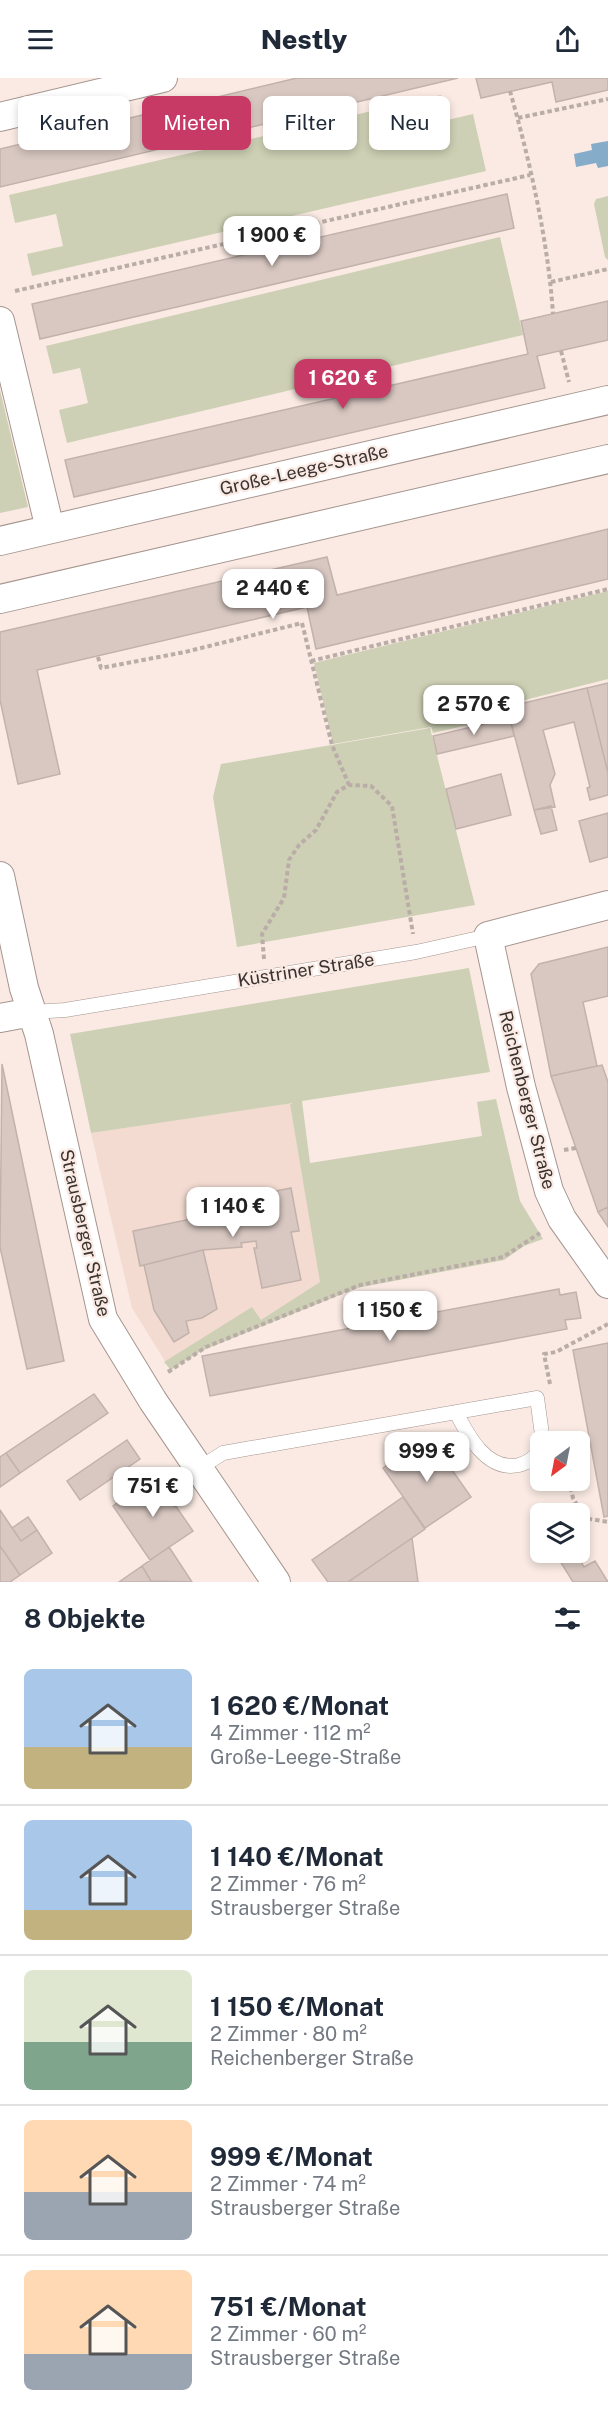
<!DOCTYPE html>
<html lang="de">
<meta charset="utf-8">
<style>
:root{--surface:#fff;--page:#f6f6f7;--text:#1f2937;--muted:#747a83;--line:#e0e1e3;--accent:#c73a66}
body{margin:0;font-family:"Public Sans",sans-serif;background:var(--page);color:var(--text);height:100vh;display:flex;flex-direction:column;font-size:22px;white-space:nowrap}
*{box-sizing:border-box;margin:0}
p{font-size:20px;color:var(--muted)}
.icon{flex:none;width:33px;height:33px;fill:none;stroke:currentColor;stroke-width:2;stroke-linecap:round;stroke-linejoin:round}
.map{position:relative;height:1504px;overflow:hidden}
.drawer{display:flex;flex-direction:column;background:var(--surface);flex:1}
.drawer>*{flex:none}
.top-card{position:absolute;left:18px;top:18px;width:573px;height:54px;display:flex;gap:12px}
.needle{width:39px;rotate:212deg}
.buttons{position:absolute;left:530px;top:1353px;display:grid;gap:12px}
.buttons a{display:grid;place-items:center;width:60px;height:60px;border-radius:9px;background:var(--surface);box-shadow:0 3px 9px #0003;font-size:30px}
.price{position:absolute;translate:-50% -51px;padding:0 14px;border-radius:12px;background:#fff;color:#222;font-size:20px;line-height:39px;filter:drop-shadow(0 2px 3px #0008)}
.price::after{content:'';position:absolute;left:50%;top:36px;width:18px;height:14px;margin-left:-9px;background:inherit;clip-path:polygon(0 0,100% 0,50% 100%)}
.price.selected{background:var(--accent);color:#fff}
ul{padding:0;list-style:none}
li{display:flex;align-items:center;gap:18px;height:150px;padding:0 24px}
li+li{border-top:2px solid var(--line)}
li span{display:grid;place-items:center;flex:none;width:168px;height:120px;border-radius:9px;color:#555}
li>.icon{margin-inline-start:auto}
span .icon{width:72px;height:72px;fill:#fffc;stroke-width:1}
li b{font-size:26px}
h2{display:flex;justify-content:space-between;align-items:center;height:72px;padding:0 24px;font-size:26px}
.pill{padding:0 21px;border-radius:9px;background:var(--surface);box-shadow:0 3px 9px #0003;font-size:21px;line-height:54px}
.pill.selected{background:var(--accent);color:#fff}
header{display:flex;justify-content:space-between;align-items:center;height:78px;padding:0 24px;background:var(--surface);font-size:27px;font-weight:800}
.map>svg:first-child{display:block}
.built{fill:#f3dbd1}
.green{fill:#cdd0b4}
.water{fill:#85acc8}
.building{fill:#d9c8c2;stroke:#c2b2ab;stroke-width:1.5}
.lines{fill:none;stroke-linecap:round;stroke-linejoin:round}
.service-casing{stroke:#a5958f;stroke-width:15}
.minor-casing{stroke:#a5958f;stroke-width:30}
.path{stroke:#baada8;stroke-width:4;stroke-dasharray:4.5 3;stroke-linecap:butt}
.service{stroke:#fff;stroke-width:14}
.minor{stroke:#fff;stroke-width:28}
.labels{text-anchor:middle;stroke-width:4.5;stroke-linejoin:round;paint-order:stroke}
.street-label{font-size:18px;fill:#393330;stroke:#faeae3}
</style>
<header><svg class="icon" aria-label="menu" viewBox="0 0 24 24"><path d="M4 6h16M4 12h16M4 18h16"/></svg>Nestly<svg class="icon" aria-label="share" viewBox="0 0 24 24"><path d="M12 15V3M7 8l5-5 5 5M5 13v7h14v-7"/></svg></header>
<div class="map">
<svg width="608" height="1504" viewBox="0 0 608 1504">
<rect width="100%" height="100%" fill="#faeae3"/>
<!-- built -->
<path class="built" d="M 290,1025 L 321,1204 L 261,1243 L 166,1285 L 132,1230 L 91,1055 Z"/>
<!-- green -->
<path class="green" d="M 441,17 L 447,42 L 473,36 L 486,93 L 32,198 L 27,176 L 63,168 L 56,136 L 15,145 L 9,117 Z
M 608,118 L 608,182 L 605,179 L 594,126 L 596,121 Z
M 500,159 L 523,257 L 67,365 L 59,332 L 88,325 L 80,290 L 53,296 L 46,268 Z
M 0,312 L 28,429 L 0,435 Z
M 608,513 L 608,601 L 505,627 L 507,638 L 433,655 L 431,649 L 333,666 L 314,585 Z
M 430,650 L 475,827 L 237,869 L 213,719 L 221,686 Z
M 469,890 L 490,994 L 302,1023 L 310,1085 L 482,1058 L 477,1024 L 496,1021 L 520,1123 L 543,1161 L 524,1168 L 504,1182 L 357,1210 L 201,1273 L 171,1292 L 164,1284 L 252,1229 L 261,1242 L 320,1204 L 290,1026 L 293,1025 L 91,1055 L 70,956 Z"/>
<!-- water -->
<path class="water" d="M 608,63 L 608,88 L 598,90 L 596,85 L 576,89 L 574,76 L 592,72 L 591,66 Z"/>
<!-- building -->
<path class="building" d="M 297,0 L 458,0 L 0,109 L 0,71 Z
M 476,0 L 608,0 L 608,12 L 556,24 L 552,4 L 481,20 Z
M 507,116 L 514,150 L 40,261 L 32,226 Z
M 608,223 L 608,262 L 537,278 L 545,310 L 74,419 L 65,382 L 528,276 L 521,243 Z
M 608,451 L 608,501 L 316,571 L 307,529 L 37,592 L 60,696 L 18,706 L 0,622 L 0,554 L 327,479 L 337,517 Z
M 608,605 L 608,695 L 587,610 Z
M 587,610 L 608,695 L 608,717 L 590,722 L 587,710 L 590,709 L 574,644 L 543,652 L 555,696 L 550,707 L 555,729 L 534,732 L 507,629 Z
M 510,640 L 514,658 L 437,676 L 433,658 Z
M 501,696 L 511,737 L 456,751 L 446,711 Z
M 551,728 L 557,752 L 541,756 L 534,732 Z
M 608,735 L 608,779 L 590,784 L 579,743 Z
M 608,869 L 608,918 L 583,924 L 597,988 L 551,998 L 531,896 L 539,886 Z
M 2,986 L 64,1283 L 27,1291 L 0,1169 Z
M 602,987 L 608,1004 L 608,1129 L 598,1134 L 551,998 Z
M 291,1110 L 299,1153 L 291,1154 L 301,1202 L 262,1210 L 254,1170 L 257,1170 L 256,1163 L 241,1165 L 242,1169 L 203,1172 L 140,1188 L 133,1153 L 273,1124 L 271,1114 Z
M 608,1129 L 608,1149 L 598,1134 Z
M 203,1172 L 217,1231 L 202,1240 L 186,1243 L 189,1255 L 174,1264 L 154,1232 L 144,1187 Z
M 559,1211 L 560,1217 L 576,1214 L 581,1240 L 565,1242 L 567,1251 L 210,1318 L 202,1278 Z
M 608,1265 L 608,1438 L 604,1439 L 573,1272 Z
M 94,1316 L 108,1335 L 20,1395 L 6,1375 Z
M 429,1359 L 471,1419 L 425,1450 L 383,1390 Z
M 127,1362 L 140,1381 L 80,1422 L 67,1403 Z
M 6,1375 L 20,1395 L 0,1409 L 0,1379 Z
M 155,1398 L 193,1453 L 150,1482 L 113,1428 Z
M 403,1419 L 425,1451 L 348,1504 L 328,1504 L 312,1482 Z
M 0,1432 L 21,1463 L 37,1452 L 52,1475 L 20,1497 L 0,1468 Z
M 28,1439 L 37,1452 L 21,1463 L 12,1450 Z
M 412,1460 L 418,1504 L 348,1504 Z
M 0,1468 L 20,1497 L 10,1504 L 0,1504 Z
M 169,1469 L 192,1504 L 151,1503 L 142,1488 Z
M 575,1474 L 584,1489 L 595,1483 L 608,1504 L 573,1504 L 560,1483 Z
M 142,1488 L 151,1503 L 150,1504 L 119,1504 Z"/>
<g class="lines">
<defs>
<path id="service" d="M 32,934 L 65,932 L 416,874 L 488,858
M 456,1334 C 468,1358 487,1394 519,1387 C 529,1384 535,1380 540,1370
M 198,1391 L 223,1375 L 537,1320 L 543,1364"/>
<path id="minor" d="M 0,39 L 163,0
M 0,243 L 50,451
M 0,463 L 608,322
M 0,521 L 608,381
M 0,798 L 24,910 L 39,956 L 103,1241 L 153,1323 L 276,1504
M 608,827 L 488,858 L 521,1009 L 549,1113 L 562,1141 L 608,1206
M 0,940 L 32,934"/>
</defs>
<!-- service casing -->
<use href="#service" class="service-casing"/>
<!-- minor casing -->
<use href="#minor" class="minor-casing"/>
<!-- path -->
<path class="path" d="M 510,13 C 530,84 548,162 553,236
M 518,40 L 608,21
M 551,204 L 608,191
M 15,213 L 530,97
M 561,273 L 569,304
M 98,579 L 101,590 L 185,574 L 302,545 L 332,667 L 349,707
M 311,583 L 608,511
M 264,881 L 262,856 L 284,820 L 289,782 L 299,767 L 316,752 L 337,714 L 349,707 L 371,708 L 392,728 L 413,856
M 564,1072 L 576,1070
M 168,1294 L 206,1269 L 360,1207 L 503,1179 L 540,1155
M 550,1306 L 544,1276 L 556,1274 L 608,1246
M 569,1402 L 573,1420 L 584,1440 L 608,1444
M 173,1428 L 188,1418"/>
<!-- service -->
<use href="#service" class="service"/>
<!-- minor -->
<use href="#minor" class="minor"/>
</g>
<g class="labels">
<!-- street labels -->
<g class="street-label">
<text transform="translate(304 392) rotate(-13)" y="6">Große-Leege-Straße</text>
<text transform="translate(306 892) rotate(-9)" y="6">Küstriner Straße</text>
<text transform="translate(527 1022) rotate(76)" y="6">Reichenberger Straße</text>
<text transform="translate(85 1155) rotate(77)" y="6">Strausberger Straße</text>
</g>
</g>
</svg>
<div class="buttons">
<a><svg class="needle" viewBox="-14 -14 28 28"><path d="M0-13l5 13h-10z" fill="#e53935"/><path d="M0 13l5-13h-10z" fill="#747a83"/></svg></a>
<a><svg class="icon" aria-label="layers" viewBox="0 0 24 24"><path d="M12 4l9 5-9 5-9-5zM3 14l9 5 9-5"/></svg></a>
</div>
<b class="price" style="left:272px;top:189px">1 900 €</b>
<b class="price selected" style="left:343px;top:332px">1 620 €</b>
<b class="price" style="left:273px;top:542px">2 440 €</b>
<b class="price" style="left:474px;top:658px">2 570 €</b>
<b class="price" style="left:233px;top:1160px">1 140 €</b>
<b class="price" style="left:390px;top:1264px">1 150 €</b>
<b class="price" style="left:427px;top:1405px">999 €</b>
<b class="price" style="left:153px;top:1440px">751 €</b>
<div class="top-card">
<a class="pill">Kaufen</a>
<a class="pill selected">Mieten</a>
<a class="pill">Filter</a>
<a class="pill">Neu</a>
</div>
</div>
<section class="drawer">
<h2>8 Objekte<svg class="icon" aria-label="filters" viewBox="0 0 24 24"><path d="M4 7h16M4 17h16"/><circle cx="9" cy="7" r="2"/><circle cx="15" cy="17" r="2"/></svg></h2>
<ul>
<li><span style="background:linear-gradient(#a9c7e8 65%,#c2b280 0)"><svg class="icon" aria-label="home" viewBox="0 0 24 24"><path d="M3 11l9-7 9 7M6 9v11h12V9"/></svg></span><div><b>1 620 €/Monat</b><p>4 Zimmer · 112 m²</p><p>Große-Leege-Straße</p></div></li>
<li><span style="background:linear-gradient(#a9c7e8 75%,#c2b280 0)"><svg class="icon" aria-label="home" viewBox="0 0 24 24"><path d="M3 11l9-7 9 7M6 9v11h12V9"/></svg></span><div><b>1 140 €/Monat</b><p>2 Zimmer · 76 m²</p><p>Strausberger Straße</p></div></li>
<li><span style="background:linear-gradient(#dfe7d0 60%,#7fa58c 0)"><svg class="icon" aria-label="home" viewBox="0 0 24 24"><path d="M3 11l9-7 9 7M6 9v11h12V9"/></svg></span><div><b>1 150 €/Monat</b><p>2 Zimmer · 80 m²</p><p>Reichenberger Straße</p></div></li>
<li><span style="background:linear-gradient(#ffd9b3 60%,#9aa5b1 0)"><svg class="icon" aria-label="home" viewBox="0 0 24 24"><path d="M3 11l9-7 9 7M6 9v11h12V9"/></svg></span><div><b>999 €/Monat</b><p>2 Zimmer · 74 m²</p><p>Strausberger Straße</p></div></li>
<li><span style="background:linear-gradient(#ffd9b3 70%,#9aa5b1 0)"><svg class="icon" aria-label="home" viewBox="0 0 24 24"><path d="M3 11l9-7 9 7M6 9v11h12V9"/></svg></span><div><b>751 €/Monat</b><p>2 Zimmer · 60 m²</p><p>Strausberger Straße</p></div></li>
</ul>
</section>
